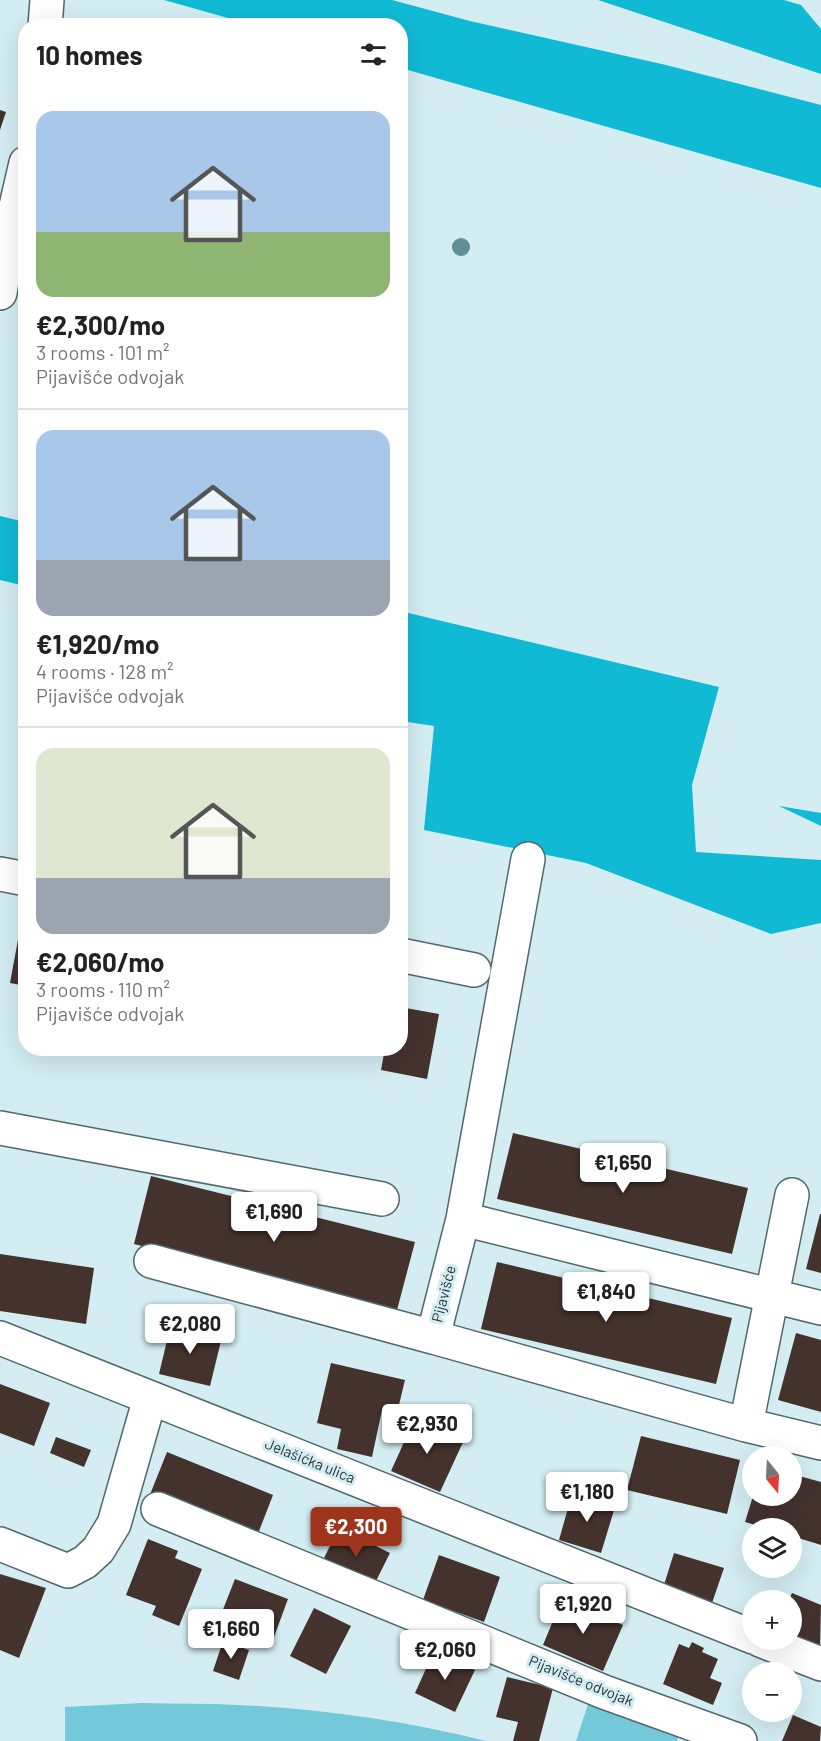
<!DOCTYPE html>
<meta charset="utf-8">
<style>
:root{--surface:#fff;--page:#f2f2f2;--text:#222;--muted:#767676;--line:#e0e0e0;--accent:#9d341b}
body{margin:0;font-family:Barlow,sans-serif;background:var(--page);color:var(--text);height:100vh;display:flex;flex-direction:column;font-size:22px;white-space:nowrap}
*{box-sizing:border-box;margin:0}
p{font-size:20px;color:var(--muted)}
.icon{flex:none;width:33px;height:33px;fill:none;stroke:currentColor;stroke-width:2;stroke-linecap:round;stroke-linejoin:round}
.map{position:relative;flex:1;overflow:hidden}
.side{position:absolute;left:18px;top:18px;width:390px;height:1038px;display:flex;flex-direction:column;background:var(--surface);border-radius:24px;box-shadow:0 6px 24px #0002}
.side>*{flex:none}
.needle{width:39px;rotate:162deg}
.controls{position:absolute;left:742px;top:1446px;display:grid;gap:12px}
.controls a{display:grid;place-items:center;width:60px;height:60px;border-radius:50%;background:var(--surface);box-shadow:0 6px 24px #0002;font-size:30px}
.price{position:absolute;translate:-50% -51px;padding:0 14px;border-radius:6px;background:#fff;color:#222;font-size:20px;line-height:39px;filter:drop-shadow(0 2px 3px #0008)}
.price::after{content:'';position:absolute;left:50%;top:36px;width:18px;height:14px;margin-left:-9px;background:inherit;clip-path:polygon(0 0,100% 0,50% 100%)}
.price.current{background:var(--accent);color:#fff}
ul{padding:0;list-style:none}
li{display:grid;align-content:center;gap:12px;height:318px;padding:0 18px}
li+li{border-top:2px solid var(--line)}
li span{display:grid;place-items:center;height:186px;border-radius:18px;color:#555}
li>.icon{margin-inline-start:auto}
span .icon{width:108px;height:108px;fill:#fffc;stroke-width:1}
li b{font-size:26px}
h2{display:flex;justify-content:space-between;align-items:center;height:72px;padding:0 18px;font-size:26px}
.map>svg:first-child{display:block}
.green{fill:#73c8d9}
.forest{fill:#10bad5}
.building{fill:#44322d}
.lines{fill:none;stroke-linecap:round;stroke-linejoin:round}
.minor-casing{stroke:#51686d;stroke-width:36}
.minor{stroke:#fff;stroke-width:33}
.tree{fill:#5f9098}
.labels{text-anchor:middle;stroke-width:6;stroke-linejoin:round;paint-order:stroke}
.street-label{font-size:15px;fill:#2b3537;stroke:#d3edf3}
</style>
<div class="map">
<svg width="821" height="1741" viewBox="0 0 821 1741">
<rect width="100%" height="100%" fill="#d3edf3"/>
<!-- green -->
<path class="green" d="M 590,1698 L 680,1732 L 677,1741 L 576,1741 Z
M 142,1703 C 174,1704 206,1703 238,1705 C 321,1709 406,1721 486,1741 L 65,1741 L 65,1707 Z"/>
<!-- forest -->
<path class="forest" d="M 164,0 L 392,0 L 470,21 L 666,65 L 821,105 L 821,188 L 401,68 L 400,26 L 253,25 Z
M 598,0 L 784,0 L 801,5 L 821,29 L 821,74 Z
M 0,516 L 25,522 L 25,586 L 0,580 Z
M 400,611 L 719,687 L 692,785 L 696,852 L 821,860 L 821,923 L 771,934 L 586,863 L 424,830 L 434,726 L 401,721 Z
M 779,806 L 821,813 L 821,826 Z"/>
<!-- building -->
<path class="building" d="M 0,110 L 6,112 L 0,130 Z
M 22,918 L 26,918 L 26,986 L 10,983 Z
M 400,1007 L 439,1014 L 427,1079 L 381,1070 L 385,1048 L 400,1048 Z
M 345,1048 L 363,1048 L 362,1053 Z
M 513,1133 L 748,1188 L 732,1254 L 497,1199 Z
M 151,1176 L 415,1242 L 397,1310 L 134,1244 Z
M 820,1214 L 821,1214 L 821,1273 L 806,1269 Z
M 0,1254 L 94,1268 L 86,1324 L 0,1311 Z
M 497,1262 L 732,1318 L 716,1384 L 481,1329 Z
M 171,1324 L 222,1337 L 210,1386 L 159,1374 Z
M 796,1333 L 821,1340 L 821,1412 L 778,1400 Z
M 331,1363 L 405,1380 L 397,1413 L 382,1410 L 372,1457 L 337,1449 L 341,1429 L 317,1423 Z
M 0,1384 L 50,1403 L 34,1446 L 0,1433 Z
M 415,1418 L 464,1440 L 440,1492 L 391,1471 Z
M 641,1436 L 740,1460 L 727,1514 L 627,1490 Z
M 56,1437 L 91,1450 L 84,1467 L 50,1453 Z
M 167,1452 L 273,1495 L 254,1544 L 147,1502 Z
M 792,1474 L 821,1482 L 821,1545 L 792,1536 L 792,1528 L 766,1528 L 745,1522 L 753,1496 L 792,1496 Z
M 572,1494 L 615,1507 L 601,1553 L 559,1540 Z
M 339,1528 L 390,1553 L 373,1587 L 322,1562 Z
M 148,1539 L 178,1551 L 175,1558 L 202,1569 L 179,1626 L 152,1615 L 156,1606 L 126,1595 Z
M 674,1553 L 724,1568 L 712,1603 L 663,1588 Z
M 439,1555 L 500,1577 L 484,1622 L 423,1600 Z
M 0,1574 L 46,1588 L 19,1658 L 0,1650 Z
M 235,1579 L 288,1599 L 274,1637 L 220,1617 Z
M 792,1593 L 821,1605 L 820,1648 L 792,1636 L 792,1600 L 789,1600 Z
M 562,1599 L 623,1625 L 603,1671 L 543,1645 Z
M 314,1608 L 351,1626 L 326,1674 L 290,1656 Z
M 223,1641 L 249,1650 L 239,1680 L 213,1671 Z
M 692,1642 L 704,1648 L 702,1652 L 718,1659 L 710,1678 L 722,1683 L 713,1705 L 663,1684 L 679,1644 L 689,1648 Z
M 434,1651 L 475,1670 L 455,1712 L 415,1693 Z
M 507,1677 L 553,1688 L 539,1741 L 513,1741 L 518,1722 L 496,1717 Z
M 793,1715 L 821,1727 L 820,1741 L 782,1741 Z"/>
<g class="lines">
<defs>
<path id="minor" d="M 45,26 L 47,0
M 0,293 L 8,241 L 26,163
M 0,874 L 26,879
M 400,955 L 474,970
M 0,1128 L 382,1199
M 463,1219 L 528,859
M 151,1261 L 433,1337
M 821,1308 L 463,1219 L 433,1337 L 746,1425 L 821,1443
M 0,1338 L 753,1637
M 746,1425 L 792,1195
M 158,1509 L 604,1692 L 740,1741
M 0,1544 L 68,1571 L 85,1562 L 98,1550 L 114,1524 L 150,1398
M 760,1640 L 821,1664"/>
</defs>
<!-- minor casing -->
<use href="#minor" class="minor-casing"/>
<!-- minor -->
<use href="#minor" class="minor"/>
</g>
<!-- trees -->
<circle class="tree" cx="461" cy="247" r="9"/>
<g class="labels">
<!-- street labels -->
<g class="street-label">
<text transform="translate(444 1294) rotate(-76)" y="5">Pijavišće</text>
<text transform="translate(310 1461) rotate(22)" y="5">Jelašićka ulica</text>
<text transform="translate(581 1681) rotate(22)" y="5">Pijavišće odvojak</text>
</g>
</g>
</svg>
<div class="controls">
<a><svg class="needle" viewBox="-14 -14 28 28"><path d="M0-13l5 13h-10z" fill="#e53935"/><path d="M0 13l5-13h-10z" fill="#767676"/></svg></a>
<a><svg class="icon" aria-label="layers" viewBox="0 0 24 24"><path d="M12 4l9 5-9 5-9-5zM3 14l9 5 9-5"/></svg></a>
<a>+</a>
<a>−</a>
</div>
<b class="price" style="left:623px;top:1194px">€1,650</b>
<b class="price" style="left:274px;top:1243px">€1,690</b>
<b class="price" style="left:606px;top:1323px">€1,840</b>
<b class="price" style="left:190px;top:1355px">€2,080</b>
<b class="price" style="left:427px;top:1455px">€2,930</b>
<b class="price" style="left:587px;top:1523px">€1,180</b>
<b class="price current" style="left:356px;top:1558px">€2,300</b>
<b class="price" style="left:583px;top:1635px">€1,920</b>
<b class="price" style="left:231px;top:1660px">€1,660</b>
<b class="price" style="left:445px;top:1681px">€2,060</b>
<section class="side">
<h2>10 homes<svg class="icon" aria-label="filters" viewBox="0 0 24 24"><path d="M4 7h16M4 17h16"/><circle cx="9" cy="7" r="2"/><circle cx="15" cy="17" r="2"/></svg></h2>
<ul>
<li><span style="background:linear-gradient(#a9c7e8 65%,#8fb573 0)"><svg class="icon" aria-label="home" viewBox="0 0 24 24"><path d="M3 11l9-7 9 7M6 9v11h12V9"/></svg></span><div><b>€2,300/mo</b><p>3 rooms · 101 m²</p><p>Pijavišće odvojak</p></div></li>
<li><span style="background:linear-gradient(#a9c7e8 70%,#9aa5b1 0)"><svg class="icon" aria-label="home" viewBox="0 0 24 24"><path d="M3 11l9-7 9 7M6 9v11h12V9"/></svg></span><div><b>€1,920/mo</b><p>4 rooms · 128 m²</p><p>Pijavišće odvojak</p></div></li>
<li><span style="background:linear-gradient(#dfe7d0 70%,#9aa5b1 0)"><svg class="icon" aria-label="home" viewBox="0 0 24 24"><path d="M3 11l9-7 9 7M6 9v11h12V9"/></svg></span><div><b>€2,060/mo</b><p>3 rooms · 110 m²</p><p>Pijavišće odvojak</p></div></li>
</ul>
</section>
</div>
